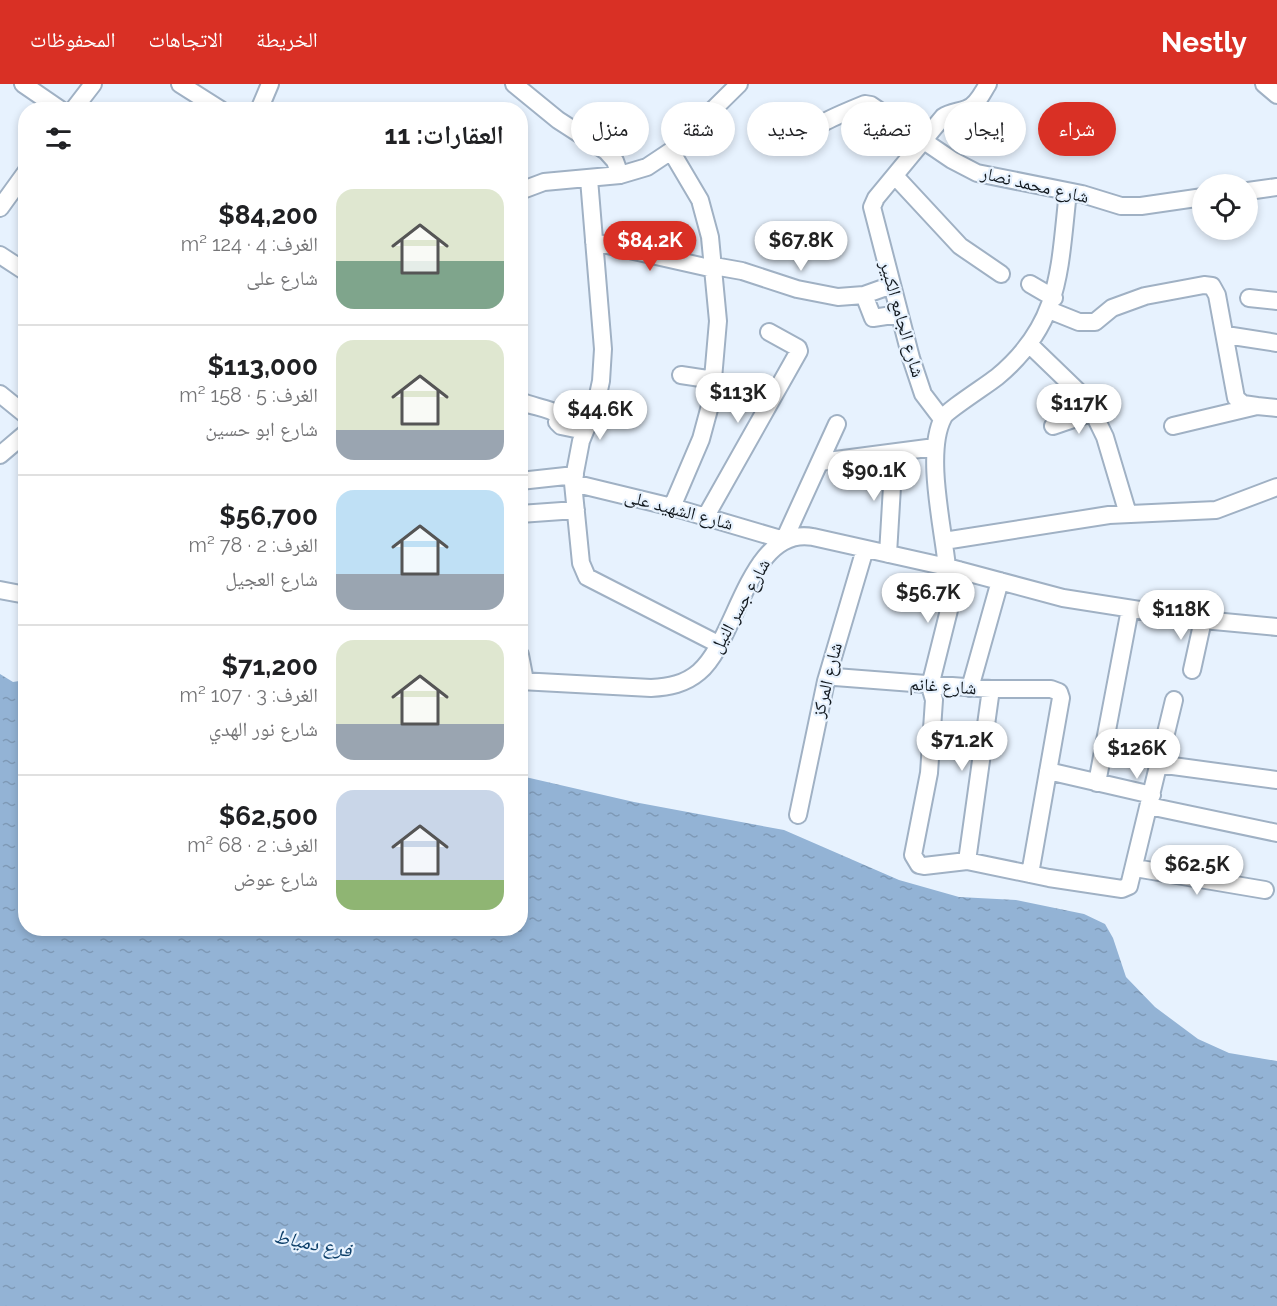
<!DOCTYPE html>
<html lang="ar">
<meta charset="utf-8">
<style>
:root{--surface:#fff;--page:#f2f2f2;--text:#202124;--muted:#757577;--line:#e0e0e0;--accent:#d93025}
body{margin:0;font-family:Raleway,"Noto Naskh Arabic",sans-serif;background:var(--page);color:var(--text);direction:rtl;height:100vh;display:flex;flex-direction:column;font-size:22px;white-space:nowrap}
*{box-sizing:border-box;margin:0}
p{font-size:20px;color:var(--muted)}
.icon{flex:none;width:33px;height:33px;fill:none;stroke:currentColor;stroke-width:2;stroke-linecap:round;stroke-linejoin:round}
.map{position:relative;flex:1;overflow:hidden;direction:ltr}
.details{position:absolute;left:18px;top:18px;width:510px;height:834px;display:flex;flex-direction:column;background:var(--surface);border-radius:24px;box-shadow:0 3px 9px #0003;direction:rtl}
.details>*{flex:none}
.guide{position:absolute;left:546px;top:18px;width:570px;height:54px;direction:rtl;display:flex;gap:12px}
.buttons{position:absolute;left:1192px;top:90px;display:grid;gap:12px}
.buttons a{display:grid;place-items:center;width:66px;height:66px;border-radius:50%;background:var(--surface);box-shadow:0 3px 9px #0003;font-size:30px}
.price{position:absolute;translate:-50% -51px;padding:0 14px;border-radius:21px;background:#fff;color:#222;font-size:20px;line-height:39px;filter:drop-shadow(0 2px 3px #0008)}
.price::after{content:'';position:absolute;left:50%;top:36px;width:18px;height:14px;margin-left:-9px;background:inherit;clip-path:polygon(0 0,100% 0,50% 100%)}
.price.selected{background:var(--accent);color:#fff}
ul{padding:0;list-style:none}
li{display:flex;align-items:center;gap:18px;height:150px;padding:0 24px}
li+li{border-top:2px solid var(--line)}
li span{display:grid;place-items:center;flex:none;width:168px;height:120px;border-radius:18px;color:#555}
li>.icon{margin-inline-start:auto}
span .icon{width:72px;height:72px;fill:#fffc;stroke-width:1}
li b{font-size:26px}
h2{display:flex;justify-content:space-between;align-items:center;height:72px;padding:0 24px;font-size:26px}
.pill{padding:0 21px;border-radius:27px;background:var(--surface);box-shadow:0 3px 9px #0003;font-size:21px;line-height:54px}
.pill.selected{background:var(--accent);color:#fff}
header{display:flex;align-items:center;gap:36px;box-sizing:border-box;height:84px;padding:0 30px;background:var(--accent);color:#fff}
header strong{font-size:28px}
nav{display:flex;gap:33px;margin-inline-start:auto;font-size:21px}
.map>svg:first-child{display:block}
.water{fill:url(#water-ripples)}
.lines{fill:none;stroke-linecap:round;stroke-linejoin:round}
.minor-casing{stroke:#a0b1c4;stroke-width:20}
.minor{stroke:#fff;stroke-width:16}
.labels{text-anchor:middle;stroke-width:4.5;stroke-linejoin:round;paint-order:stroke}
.street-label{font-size:18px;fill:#12191f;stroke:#e7f2fe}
.water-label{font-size:20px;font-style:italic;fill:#0d3f69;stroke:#e7f2fe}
</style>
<header>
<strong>Nestly</strong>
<nav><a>الخريطة</a><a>الاتجاهات</a><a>المحفوظات</a></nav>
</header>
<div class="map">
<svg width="1277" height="1222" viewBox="0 0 1277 1222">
<defs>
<pattern id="water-ripples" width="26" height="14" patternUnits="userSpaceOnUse" patternTransform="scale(1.5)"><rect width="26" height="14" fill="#93b3d5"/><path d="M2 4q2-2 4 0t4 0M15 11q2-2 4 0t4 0" fill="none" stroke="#7e99b6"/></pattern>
</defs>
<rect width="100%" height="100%" fill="#e7f2fe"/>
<!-- water -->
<path class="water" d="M 0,590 L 13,598 L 25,596 L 26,844 L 520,844 L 521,692 L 634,718 L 784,746 L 899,796 L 959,813 L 1016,816 L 1084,830 L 1105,840 L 1113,854 L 1126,893 L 1155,923 L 1198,955 L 1229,969 L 1277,977 L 1277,1222 L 0,1222 Z"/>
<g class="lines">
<defs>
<path id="minor" d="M 23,0 L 61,26
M 180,0 L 221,26
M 514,0 L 558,36 L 606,67 L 615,77 L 620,91
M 1264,0 L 1277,11
M 73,26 L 93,0
M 259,26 L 270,0
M 789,62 C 811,42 838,31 865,20 L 871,21 L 952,76 L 977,89 L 1082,110 L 1121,122 L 1141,122 L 1203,113
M 671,67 L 700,116 L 710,153 L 718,237 L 711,318 L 701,355 L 672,423
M 895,92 L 960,162 L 1001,190
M 589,95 L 603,265 L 601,297 L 596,320 L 581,357 L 573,399 L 581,479 L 587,493 L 718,560
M 520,107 L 544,98 L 620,91 L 647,83 L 671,67 L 739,0
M 1248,107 L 1277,103
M 0,124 L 26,88
M 594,158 L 714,185
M 0,171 L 26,188
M 714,182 L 742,187 L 797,205 L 838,213 L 864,211 L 892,201
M 1030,200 L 1054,214
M 864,211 L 873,234 L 899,230
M 1249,214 L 1277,217
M 1049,226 L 1079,238 L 1095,238 L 1112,224 L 1145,212 L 1204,201 L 1212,202 L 1217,211 L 1236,314 L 1243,320 L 1257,322
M 1226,251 L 1277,259
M 1030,261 L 1087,316 L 1105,353 L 1128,430
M 681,291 L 714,296
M 0,310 L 26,331
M 520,317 C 532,323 552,324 559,332 L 557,338 L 561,342 L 585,347
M 942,335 L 923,310 L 911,274 L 872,123 L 876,114 L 943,33 C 950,28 958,28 966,25 C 977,22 982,9 988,0
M 1053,342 L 1094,328
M 1173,342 L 1257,322 L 1277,324
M 0,371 L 26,349
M 820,378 L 935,363
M 520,397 L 575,391
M 573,399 L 672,423 L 784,456 L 837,340
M 520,430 L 576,426
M 706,432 L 799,267 L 798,264 L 769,248
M 944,457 L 1109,431 L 1216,426 L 1277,403
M 888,470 L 894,369
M 947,483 C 943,443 925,369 943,334 C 946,327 987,301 997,293 C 1062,239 1059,185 1068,108
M 959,486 L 930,602 L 934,616 L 929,689 L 913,771 L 919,781 L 924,782 L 967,777 L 1049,794 L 1122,805 L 1129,802 L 1174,616
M 0,506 L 26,511
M 520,571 L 525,597
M 1192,586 L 1203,536
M 835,593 L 991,605 L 1051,605 L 1059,608 L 1061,614 L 1030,790
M 520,597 L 651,604 C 669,603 685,600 699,588 C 737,556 749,441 813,453 L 947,483 L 1063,514 L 1203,536 L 1277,543
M 970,604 L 1000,497
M 1158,680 L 1277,696
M 1048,687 L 1152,711
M 1097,699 L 1130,525
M 1149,722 L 1277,749
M 798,731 L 826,597 L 865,465
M 967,777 L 991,605
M 1135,784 L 1265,806"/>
</defs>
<!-- minor casing -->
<use href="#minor" class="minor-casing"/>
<!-- minor -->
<use href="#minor" class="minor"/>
</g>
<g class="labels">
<!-- street labels -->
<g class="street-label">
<text transform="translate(1035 101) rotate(13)" y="6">شارع محمد نصار</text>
<text transform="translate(902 235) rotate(74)" y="6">شارع الجامع الكبير</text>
<text transform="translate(679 426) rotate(15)" y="6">شارع الشهيد على</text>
<text transform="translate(740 522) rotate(-61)" y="6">شارع جسر النيل</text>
<text transform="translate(827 596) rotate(-76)" y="6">شارع المركز</text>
<text transform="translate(943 602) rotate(4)" y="6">شارع غانم</text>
</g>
<!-- water labels -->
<g class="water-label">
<text transform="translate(313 1159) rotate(11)" y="7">فرع دمياط</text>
</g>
</g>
</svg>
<div class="buttons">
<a><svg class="icon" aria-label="locate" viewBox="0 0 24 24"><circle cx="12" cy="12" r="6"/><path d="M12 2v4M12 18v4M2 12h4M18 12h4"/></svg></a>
</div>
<b class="price selected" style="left:650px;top:188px">$84.2K</b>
<b class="price" style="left:801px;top:188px">$67.8K</b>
<b class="price" style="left:738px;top:340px">$113K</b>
<b class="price" style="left:1079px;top:351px">$117K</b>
<b class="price" style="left:600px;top:357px">$44.6K</b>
<b class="price" style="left:874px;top:418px">$90.1K</b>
<b class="price" style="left:928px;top:540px">$56.7K</b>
<b class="price" style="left:1181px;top:557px">$118K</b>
<b class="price" style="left:962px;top:688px">$71.2K</b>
<b class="price" style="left:1137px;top:696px">$126K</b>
<b class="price" style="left:1197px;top:812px">$62.5K</b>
<div class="guide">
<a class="pill selected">شراء</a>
<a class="pill">إيجار</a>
<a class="pill">تصفية</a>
<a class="pill">جديد</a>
<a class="pill">شقة</a>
<a class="pill">منزل</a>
</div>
<section class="details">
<h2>العقارات: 11<svg class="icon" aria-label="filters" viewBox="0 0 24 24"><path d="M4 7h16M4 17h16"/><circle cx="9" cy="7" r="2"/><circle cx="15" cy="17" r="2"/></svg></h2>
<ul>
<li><span style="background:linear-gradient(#dfe7d0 60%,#7fa58c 0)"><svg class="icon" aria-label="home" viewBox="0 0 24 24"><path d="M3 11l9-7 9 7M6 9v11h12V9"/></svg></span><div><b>$84,200</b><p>الغرف: 4 · 124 m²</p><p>شارع على</p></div></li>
<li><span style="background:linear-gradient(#dfe7d0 75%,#9aa5b1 0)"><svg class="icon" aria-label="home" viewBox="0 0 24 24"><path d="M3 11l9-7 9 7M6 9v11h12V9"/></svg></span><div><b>$113,000</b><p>الغرف: 5 · 158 m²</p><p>شارع ابو حسين</p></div></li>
<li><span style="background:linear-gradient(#bfe0f5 70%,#9aa5b1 0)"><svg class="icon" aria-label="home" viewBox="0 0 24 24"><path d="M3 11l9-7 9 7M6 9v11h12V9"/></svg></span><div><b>$56,700</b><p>الغرف: 2 · 78 m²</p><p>شارع العجيل</p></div></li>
<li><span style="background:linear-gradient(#dfe7d0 70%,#9aa5b1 0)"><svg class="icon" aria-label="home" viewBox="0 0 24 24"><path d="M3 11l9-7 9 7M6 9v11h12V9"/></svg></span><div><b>$71,200</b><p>الغرف: 3 · 107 m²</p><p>شارع نور الهدي</p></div></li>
<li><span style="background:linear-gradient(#c9d6e8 75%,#8fb573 0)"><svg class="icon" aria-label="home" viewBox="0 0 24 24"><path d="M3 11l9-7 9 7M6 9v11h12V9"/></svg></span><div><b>$62,500</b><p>الغرف: 2 · 68 m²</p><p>شارع عوض</p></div></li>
</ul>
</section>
</div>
